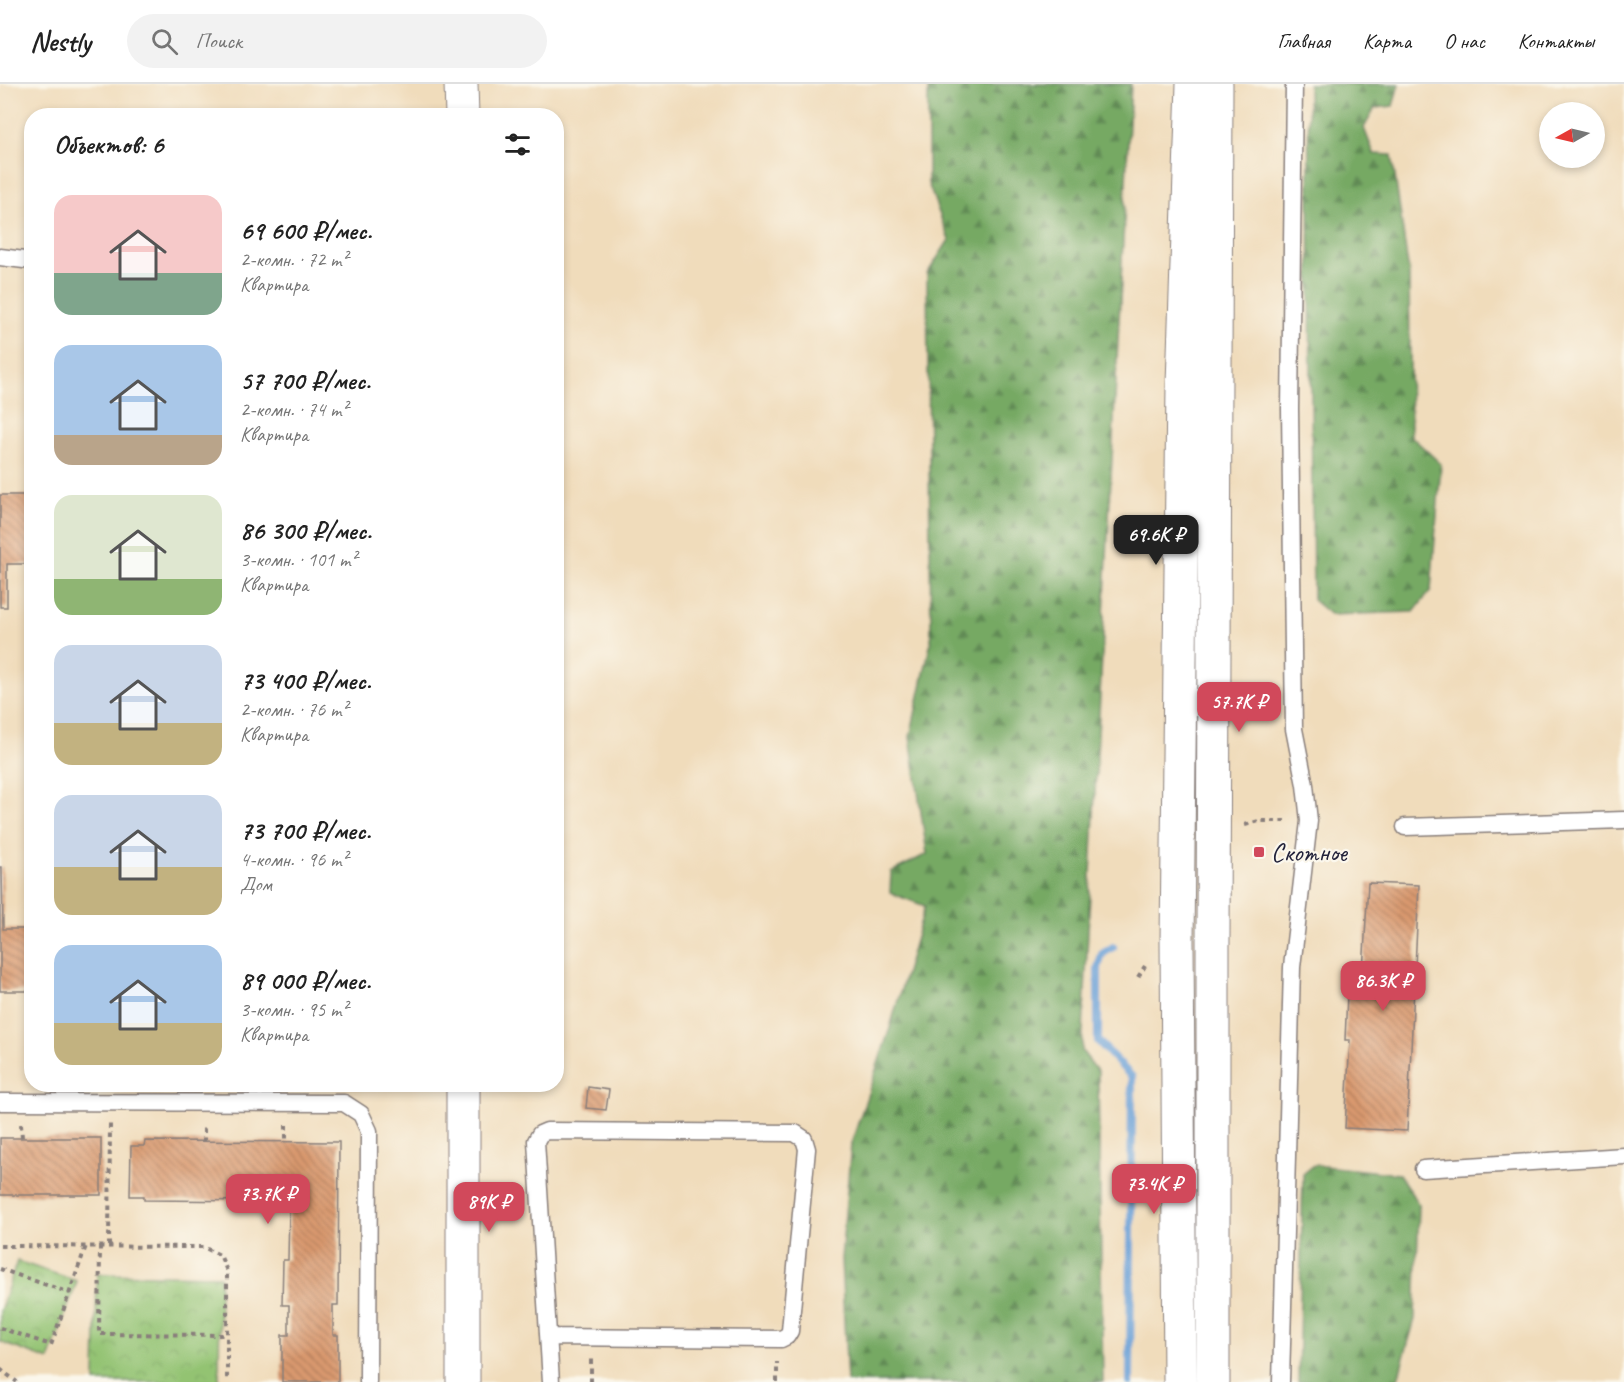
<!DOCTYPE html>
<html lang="ru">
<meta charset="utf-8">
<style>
:root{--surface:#fff;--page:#f2f2f2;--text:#222;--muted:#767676;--line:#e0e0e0;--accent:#d1495b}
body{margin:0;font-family:Caveat,sans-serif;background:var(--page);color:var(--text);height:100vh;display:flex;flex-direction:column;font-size:22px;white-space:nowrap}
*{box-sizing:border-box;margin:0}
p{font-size:20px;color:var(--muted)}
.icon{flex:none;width:33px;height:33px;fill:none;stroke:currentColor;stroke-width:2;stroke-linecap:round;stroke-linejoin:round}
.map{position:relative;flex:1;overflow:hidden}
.panel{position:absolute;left:24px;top:24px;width:540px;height:984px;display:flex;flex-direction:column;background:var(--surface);border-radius:24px;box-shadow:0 3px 9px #0003}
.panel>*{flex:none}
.needle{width:39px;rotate:262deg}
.fabs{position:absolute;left:1539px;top:18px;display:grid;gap:12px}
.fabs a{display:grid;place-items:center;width:66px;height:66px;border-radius:50%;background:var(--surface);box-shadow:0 3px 9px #0003;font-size:30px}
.price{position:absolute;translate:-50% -51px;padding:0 14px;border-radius:12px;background:var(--accent);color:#fff;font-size:20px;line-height:39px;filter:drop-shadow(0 2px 3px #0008)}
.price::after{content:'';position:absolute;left:50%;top:36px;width:18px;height:14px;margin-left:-9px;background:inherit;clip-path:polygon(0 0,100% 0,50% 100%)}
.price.selected{background:#222;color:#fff}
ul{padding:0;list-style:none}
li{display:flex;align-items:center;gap:18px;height:150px;padding:0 30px}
li span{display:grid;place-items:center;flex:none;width:168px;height:120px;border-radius:18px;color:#555}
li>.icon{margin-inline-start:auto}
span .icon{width:72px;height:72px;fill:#fffc;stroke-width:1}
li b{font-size:26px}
h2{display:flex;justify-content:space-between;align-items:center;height:72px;padding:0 30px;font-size:26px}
header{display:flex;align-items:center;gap:36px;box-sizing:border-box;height:84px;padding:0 30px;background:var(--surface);border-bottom:2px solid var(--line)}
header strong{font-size:28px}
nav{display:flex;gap:33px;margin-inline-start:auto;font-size:21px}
.search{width:420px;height:54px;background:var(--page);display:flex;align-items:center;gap:15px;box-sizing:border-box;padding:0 21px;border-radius:33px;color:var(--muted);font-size:22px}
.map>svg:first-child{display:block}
.forest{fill:url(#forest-firs);stroke:#4c6650;stroke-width:1.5}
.park{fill:url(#park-crowns);stroke:#5a7256;stroke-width:1.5}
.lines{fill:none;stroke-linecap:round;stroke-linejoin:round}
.stream{stroke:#6aa0d7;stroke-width:8}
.building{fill:url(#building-back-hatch)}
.lane-casing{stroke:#897f7b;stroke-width:19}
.street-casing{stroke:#897f7b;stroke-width:35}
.secondary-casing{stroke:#897f7b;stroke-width:35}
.path{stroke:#897f7b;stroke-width:4;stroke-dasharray:4.5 4.5;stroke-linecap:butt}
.lane{stroke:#fff;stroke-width:16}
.street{stroke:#fff;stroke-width:33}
.secondary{stroke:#fff;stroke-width:33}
.poi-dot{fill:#d1495b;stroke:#fbf7ec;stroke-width:2}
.labels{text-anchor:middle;stroke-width:4.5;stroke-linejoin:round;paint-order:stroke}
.poi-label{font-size:26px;fill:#22223b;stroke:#fbf7ec;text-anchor:start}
</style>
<header>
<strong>Nestly</strong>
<div class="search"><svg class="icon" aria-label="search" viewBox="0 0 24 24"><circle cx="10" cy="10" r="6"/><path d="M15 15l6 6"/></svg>Поиск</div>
<nav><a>Главная</a><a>Карта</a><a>О нас</a><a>Контакты</a></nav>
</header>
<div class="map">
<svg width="1624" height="1298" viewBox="0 0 1624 1298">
<defs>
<pattern id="forest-firs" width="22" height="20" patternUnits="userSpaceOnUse" patternTransform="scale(1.5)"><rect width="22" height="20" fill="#76a964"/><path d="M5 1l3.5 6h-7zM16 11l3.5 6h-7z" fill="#608954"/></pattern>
<pattern id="park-crowns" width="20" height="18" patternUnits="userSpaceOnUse" patternTransform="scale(1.5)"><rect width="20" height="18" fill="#93c372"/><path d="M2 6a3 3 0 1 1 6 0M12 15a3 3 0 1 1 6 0" fill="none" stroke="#7ea764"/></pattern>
<pattern id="building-back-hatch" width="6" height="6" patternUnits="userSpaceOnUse" patternTransform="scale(1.5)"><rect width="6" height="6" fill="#d9996e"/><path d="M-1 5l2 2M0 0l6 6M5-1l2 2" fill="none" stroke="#b07c5c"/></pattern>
</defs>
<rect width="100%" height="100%" fill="#fbf7ec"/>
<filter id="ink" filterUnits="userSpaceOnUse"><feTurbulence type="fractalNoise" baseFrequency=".0167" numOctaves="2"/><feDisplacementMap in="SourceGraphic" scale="12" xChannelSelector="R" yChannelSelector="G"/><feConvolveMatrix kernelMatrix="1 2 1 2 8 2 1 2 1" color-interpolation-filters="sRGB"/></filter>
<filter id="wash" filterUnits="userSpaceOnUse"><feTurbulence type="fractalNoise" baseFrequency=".008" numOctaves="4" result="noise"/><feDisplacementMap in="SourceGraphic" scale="24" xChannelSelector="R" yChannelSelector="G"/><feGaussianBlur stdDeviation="1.35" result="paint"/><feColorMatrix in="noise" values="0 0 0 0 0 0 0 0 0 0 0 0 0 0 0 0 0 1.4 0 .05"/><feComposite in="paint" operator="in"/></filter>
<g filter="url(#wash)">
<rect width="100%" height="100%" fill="#f0dcbb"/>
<!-- forest -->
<path class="forest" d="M 928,0 L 1131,0 L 1082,967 L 1098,988 L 1103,1298 L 847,1298 L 841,1175 L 851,1060 L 890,944 L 925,822 L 890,809 L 891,788 L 927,770 L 910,653 L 931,557 L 927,190 L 949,156 L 928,99 Z
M 1308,0 L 1399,0 L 1393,22 L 1375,24 L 1364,44 L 1374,70 L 1392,71 L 1409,189 L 1411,352 L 1441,380 L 1431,506 L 1414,528 L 1331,531 L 1313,516 Z
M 1314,1081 L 1399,1090 L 1419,1121 L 1415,1235 L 1397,1298 L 1298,1298 L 1303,1090 Z"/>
<!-- park -->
<path class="park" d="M 17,1177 L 77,1197 L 49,1276 L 0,1258 L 0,1227 Z
M 97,1190 L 220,1192 L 219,1298 L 95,1298 Z"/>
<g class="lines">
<!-- stream -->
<path class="stream" d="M 1113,863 L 1102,870 L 1098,884 L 1098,957 L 1132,993 L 1130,1298"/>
</g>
<g id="blocks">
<!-- building -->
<path class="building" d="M 0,411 L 32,411 L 32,480 L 7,480 L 7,523 L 0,523 Z
M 0,783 L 2,783 L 3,845 L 32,845 L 32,907 L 0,907 Z
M 1368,799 L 1419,801 L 1407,1047 L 1345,1044 L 1350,956 L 1345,956 L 1348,888 L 1363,888 Z
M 588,1003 L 609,1006 L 606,1026 L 586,1024 Z
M 0,1054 L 101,1054 L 101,1111 L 0,1111 Z
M 145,1057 L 339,1058 L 338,1221 L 333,1221 L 333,1251 L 338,1251 L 338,1298 L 282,1298 L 282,1251 L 289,1251 L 289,1221 L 282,1221 L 283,1176 L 288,1176 L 289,1125 L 292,1126 L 292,1104 L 268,1104 L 268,1117 L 144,1116 L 144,1112 L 130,1112 L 131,1062 L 144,1062 Z"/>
</g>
</g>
<g filter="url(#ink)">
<use href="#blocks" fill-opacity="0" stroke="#897f7b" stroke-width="1.5"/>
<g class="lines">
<defs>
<path id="lane" d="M 0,173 L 32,177
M 1405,743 L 1624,736
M 0,1018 L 344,1019 L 361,1030 L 369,1047 L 368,1298
M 1423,1085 L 1624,1072
M 549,1253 L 781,1255 L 787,1252 L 790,1247 L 807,1065 L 804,1055 L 795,1049 L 547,1047 L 540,1050 L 536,1057 L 551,1298
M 1281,1298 L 1292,883 L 1309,737 L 1305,701 L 1294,645 L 1290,325 L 1294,0"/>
<path id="street" d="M 461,0 L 462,32
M 463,1000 L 463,1298"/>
<path id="secondary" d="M 1180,1298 L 1177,858 L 1183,300 L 1193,0
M 1213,1298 L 1213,858 L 1216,0"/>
</defs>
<!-- lane casing -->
<use href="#lane" class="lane-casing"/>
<!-- street casing -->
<use href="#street" class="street-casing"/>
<!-- secondary casing -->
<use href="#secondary" class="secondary-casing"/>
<!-- path -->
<path class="path" d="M 1245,741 L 1259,737 L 1288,737
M 1138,893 L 1145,882
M 21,1040 L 22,1054
M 286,1041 L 286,1058
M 204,1058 L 204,1040
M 0,1162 L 203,1163 L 220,1171 L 227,1187 L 227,1298
M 100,1162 L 99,1250 L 227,1251
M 109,1162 L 110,1040
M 0,1185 L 70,1209
M 0,1244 L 51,1261 L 86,1162
M 0,1285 L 17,1298
M 591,1298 L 591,1275
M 777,1298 L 777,1278"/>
<!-- lane -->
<use href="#lane" class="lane"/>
<!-- street -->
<use href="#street" class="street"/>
<!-- secondary -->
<use href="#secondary" class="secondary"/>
</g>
</g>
<!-- markers -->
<rect class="poi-dot" x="1253" y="762" width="12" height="12" rx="3"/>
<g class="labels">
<!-- poi labels -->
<g class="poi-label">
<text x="1271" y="777">Скотное</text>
</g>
</g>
</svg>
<div class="fabs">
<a><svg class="needle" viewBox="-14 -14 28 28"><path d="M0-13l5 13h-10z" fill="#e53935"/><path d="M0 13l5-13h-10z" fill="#767676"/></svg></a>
</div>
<b class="price selected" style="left:1156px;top:482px">69.6K ₽</b>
<b class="price" style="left:1239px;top:649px">57.7K ₽</b>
<b class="price" style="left:1383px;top:928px">86.3K ₽</b>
<b class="price" style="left:1154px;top:1131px">73.4K ₽</b>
<b class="price" style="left:268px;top:1141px">73.7K ₽</b>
<b class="price" style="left:489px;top:1149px">89K ₽</b>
<section class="panel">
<h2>Объектов: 6<svg class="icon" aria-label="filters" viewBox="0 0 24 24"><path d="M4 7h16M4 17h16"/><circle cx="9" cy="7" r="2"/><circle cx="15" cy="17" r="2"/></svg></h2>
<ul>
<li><span style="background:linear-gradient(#f6c9c9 65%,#7fa58c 0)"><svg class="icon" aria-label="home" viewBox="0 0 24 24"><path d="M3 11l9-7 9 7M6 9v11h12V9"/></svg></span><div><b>69 600 ₽/мес.</b><p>2-комн. · 72 m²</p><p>Квартира</p></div></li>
<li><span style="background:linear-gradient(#a9c7e8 75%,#b9a48a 0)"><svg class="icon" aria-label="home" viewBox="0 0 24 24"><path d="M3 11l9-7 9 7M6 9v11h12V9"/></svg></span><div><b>57 700 ₽/мес.</b><p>2-комн. · 74 m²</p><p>Квартира</p></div></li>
<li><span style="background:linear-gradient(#dfe7d0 70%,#8fb573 0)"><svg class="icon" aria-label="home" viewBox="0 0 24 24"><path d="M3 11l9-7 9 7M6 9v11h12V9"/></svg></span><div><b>86 300 ₽/мес.</b><p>3-комн. · 101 m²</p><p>Квартира</p></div></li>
<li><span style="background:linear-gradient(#c9d6e8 65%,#c2b280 0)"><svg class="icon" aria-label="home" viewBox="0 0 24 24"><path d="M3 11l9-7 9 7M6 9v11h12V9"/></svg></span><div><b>73 400 ₽/мес.</b><p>2-комн. · 76 m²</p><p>Квартира</p></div></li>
<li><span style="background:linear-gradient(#c9d6e8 60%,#c2b280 0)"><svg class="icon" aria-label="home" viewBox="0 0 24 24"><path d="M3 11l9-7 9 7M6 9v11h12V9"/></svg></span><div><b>73 700 ₽/мес.</b><p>4-комн. · 96 m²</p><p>Дом</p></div></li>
<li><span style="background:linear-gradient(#a9c7e8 65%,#c2b280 0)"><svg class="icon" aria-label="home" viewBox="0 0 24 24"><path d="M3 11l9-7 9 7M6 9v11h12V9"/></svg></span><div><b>89 000 ₽/мес.</b><p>3-комн. · 95 m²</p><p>Квартира</p></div></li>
</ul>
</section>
</div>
